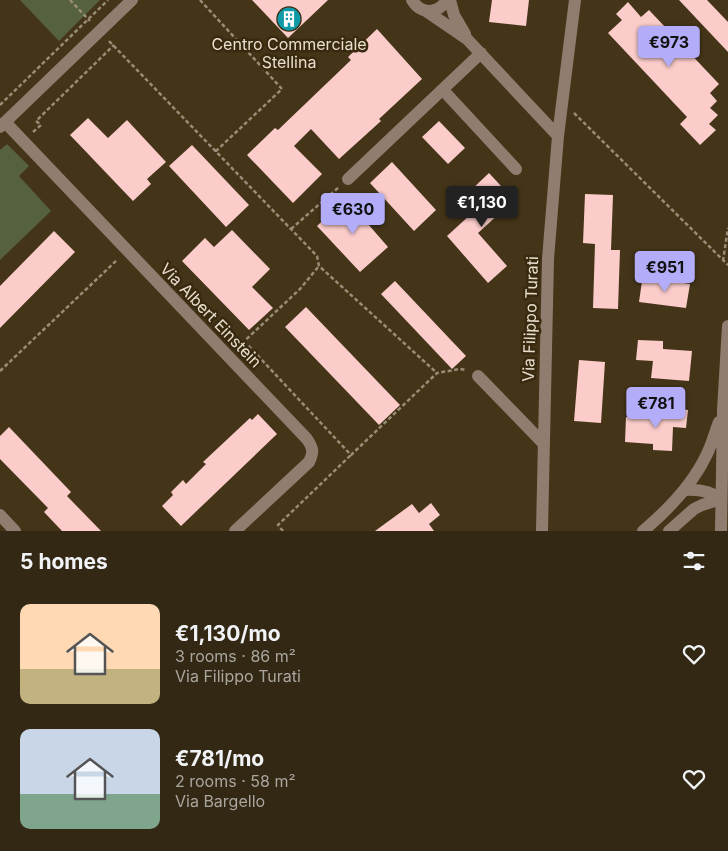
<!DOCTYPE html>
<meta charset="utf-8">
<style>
:root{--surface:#332813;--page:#3e3421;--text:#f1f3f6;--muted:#a9a6a0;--accent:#b3adf9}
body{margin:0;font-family:Inter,sans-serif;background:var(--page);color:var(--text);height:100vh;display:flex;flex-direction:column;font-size:19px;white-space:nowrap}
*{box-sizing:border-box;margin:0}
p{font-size:16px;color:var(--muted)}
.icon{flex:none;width:28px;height:28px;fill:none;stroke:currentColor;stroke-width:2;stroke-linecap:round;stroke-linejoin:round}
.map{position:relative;height:531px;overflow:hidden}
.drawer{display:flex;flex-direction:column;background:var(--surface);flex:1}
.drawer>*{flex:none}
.price{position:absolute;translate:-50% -42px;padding:0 11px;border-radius:5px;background:var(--accent);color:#111;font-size:16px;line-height:32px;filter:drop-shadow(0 1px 2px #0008)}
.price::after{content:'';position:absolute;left:50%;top:30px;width:15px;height:11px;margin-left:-8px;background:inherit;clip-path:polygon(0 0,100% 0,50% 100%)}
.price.current{background:#222;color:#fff}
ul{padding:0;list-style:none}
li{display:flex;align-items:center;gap:15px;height:125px;padding:0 20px}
li span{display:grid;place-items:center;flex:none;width:140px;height:100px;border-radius:10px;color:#555}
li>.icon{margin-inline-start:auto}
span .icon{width:60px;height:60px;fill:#fffc;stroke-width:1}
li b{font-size:21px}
h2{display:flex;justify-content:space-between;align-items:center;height:60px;padding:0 20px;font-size:21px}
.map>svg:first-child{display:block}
.green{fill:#566140}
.building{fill:#fbccca}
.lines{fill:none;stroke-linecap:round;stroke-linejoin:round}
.path{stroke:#998d77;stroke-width:2.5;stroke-dasharray:4 2.5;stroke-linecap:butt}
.minor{stroke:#907d70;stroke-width:12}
.labels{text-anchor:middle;stroke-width:5;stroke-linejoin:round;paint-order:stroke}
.poi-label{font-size:16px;fill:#e8dece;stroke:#392a0f}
.street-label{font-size:16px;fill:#e8dece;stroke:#392a0f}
</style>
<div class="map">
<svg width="728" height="531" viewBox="0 0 728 531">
<rect width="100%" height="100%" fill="#443519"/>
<!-- green -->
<path class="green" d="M 20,0 L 100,0 L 59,41 Z
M 7,144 L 29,166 L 19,176 L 51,211 L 0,260 L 0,150 Z"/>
<!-- building -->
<path class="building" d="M 252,0 L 328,0 L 288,38 Z
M 492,0 L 529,0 L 526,26 L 489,22 Z
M 679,0 L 707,0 L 728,22 L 728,52 Z
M 628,2 L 641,17 L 649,10 L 719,84 L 710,93 L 717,101 L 710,108 L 718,115 L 709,124 L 716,130 L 700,145 L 680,124 L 687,117 L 608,33 L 622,20 L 616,14 Z
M 377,29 L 422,79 L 379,119 L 381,121 L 339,159 L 311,129 L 294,146 L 322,174 L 293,203 L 247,155 L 275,128 L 278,130 L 351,60 L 348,57 Z
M 88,118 L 108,138 L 127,120 L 166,162 L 147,179 L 151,184 L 133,201 L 70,135 Z
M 439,121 L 465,148 L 448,164 L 422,137 Z
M 192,145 L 249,205 L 226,227 L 169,166 Z
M 392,162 L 436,210 L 414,231 L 370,183 Z
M 489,173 L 514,200 L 478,233 L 507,266 L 488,283 L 447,236 L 482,204 L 470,191 Z
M 585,194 L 613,195 L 611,250 L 620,250 L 618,309 L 593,308 L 595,244 L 583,243 Z
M 346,198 L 363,215 L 361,216 L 388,247 L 360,272 L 317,226 Z
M 232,230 L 270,269 L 252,287 L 273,308 L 249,330 L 182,261 L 205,238 L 214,247 Z
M 54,231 L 75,252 L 0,328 L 0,286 Z
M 659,279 L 690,284 L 686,308 L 639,302 L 642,281 L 658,283 Z
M 395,281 L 466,356 L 452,369 L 381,294 Z
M 306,307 L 400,405 L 379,425 L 285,327 Z
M 638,340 L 663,341 L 663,349 L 692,351 L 689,381 L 651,378 L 653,361 L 636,360 Z
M 579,360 L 605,362 L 601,423 L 574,421 Z
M 662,408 L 688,410 L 686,428 L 673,427 L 672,451 L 653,450 L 653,444 L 625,442 L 626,417 L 661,419 Z
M 258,414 L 277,434 L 181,526 L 162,506 L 173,495 L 171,492 L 183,480 L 186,484 L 206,464 L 203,462 L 250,418 L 252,420 Z
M 9,427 L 71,492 L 67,496 L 101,531 L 62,531 L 44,512 L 48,508 L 0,459 L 0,436 Z
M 431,503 L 440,515 L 429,524 L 434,531 L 375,531 L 412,504 L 419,513 Z"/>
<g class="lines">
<!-- path -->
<path class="path" d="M 70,0 L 90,21
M 200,0 L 282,89 L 216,151
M 109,41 L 317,256 L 319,266 L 437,373
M 0,105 L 108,0
M 574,113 L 728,265
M 33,132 L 41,125 L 36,121 L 114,45
M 291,229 L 339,187
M 723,261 L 728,228
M 244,341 L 351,455 L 437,373 L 460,369 L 466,370
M 237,348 L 300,289 L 319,266
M 0,371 L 117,260
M 283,531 L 278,525 L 351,455"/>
<!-- minor -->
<path class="minor" d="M 412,0 C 421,15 438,14 447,0
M 450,0 L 454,15 L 465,34
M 426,11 L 467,39 L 558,136
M 443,90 L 516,169
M 5,122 L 307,439 C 313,448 314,452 309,462 L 235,531
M 0,127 L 132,0
M 348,179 L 481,53
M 478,376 L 543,443
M 685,490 C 698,489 710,491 721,499
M 0,515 L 15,531
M 542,531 L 548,259 L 558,136 L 575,0
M 643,531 C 668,510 693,484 707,454 C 712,444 715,432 719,422
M 669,531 L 694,509 L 702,505 L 721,499
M 721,531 L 723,410 L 728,326"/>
</g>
<!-- icons -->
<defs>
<symbol id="building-disc" viewBox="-11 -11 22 22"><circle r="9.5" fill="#0f9aa8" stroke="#392a0f"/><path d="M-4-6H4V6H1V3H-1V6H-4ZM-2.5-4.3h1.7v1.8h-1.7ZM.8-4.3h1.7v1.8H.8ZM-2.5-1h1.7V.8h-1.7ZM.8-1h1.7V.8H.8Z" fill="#fff"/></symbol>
</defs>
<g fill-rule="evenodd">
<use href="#building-disc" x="275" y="5" width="28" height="28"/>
</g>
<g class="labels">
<!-- poi labels -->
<g class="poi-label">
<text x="289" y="50">Centro Commerciale<tspan x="289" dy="18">Stellina</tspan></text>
</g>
<!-- street labels -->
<g class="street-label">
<text transform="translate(211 315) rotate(46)" y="6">Via Albert Einstein</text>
<text transform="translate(530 319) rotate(-88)" y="6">Via Filippo Turati</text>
</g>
</g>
</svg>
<b class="price" style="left:669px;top:68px">€973</b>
<b class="price current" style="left:482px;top:228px">€1,130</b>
<b class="price" style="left:353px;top:235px">€630</b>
<b class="price" style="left:665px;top:293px">€951</b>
<b class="price" style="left:656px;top:429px">€781</b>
</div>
<section class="drawer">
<h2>5 homes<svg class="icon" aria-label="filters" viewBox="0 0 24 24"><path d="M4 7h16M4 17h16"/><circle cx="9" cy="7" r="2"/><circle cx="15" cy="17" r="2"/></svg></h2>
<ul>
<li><span style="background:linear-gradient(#ffd9b3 65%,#c2b280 0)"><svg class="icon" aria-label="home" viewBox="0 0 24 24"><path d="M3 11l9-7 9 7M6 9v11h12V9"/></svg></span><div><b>€1,130/mo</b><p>3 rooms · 86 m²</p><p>Via Filippo Turati</p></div><svg class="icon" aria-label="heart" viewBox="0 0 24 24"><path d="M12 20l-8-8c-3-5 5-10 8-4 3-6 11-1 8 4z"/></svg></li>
<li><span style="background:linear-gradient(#c9d6e8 65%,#7fa58c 0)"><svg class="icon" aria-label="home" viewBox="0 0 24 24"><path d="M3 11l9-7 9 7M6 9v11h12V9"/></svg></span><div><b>€781/mo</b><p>2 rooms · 58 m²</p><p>Via Bargello</p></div><svg class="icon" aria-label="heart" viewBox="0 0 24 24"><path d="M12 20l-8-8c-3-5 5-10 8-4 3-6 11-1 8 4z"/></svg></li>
</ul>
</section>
